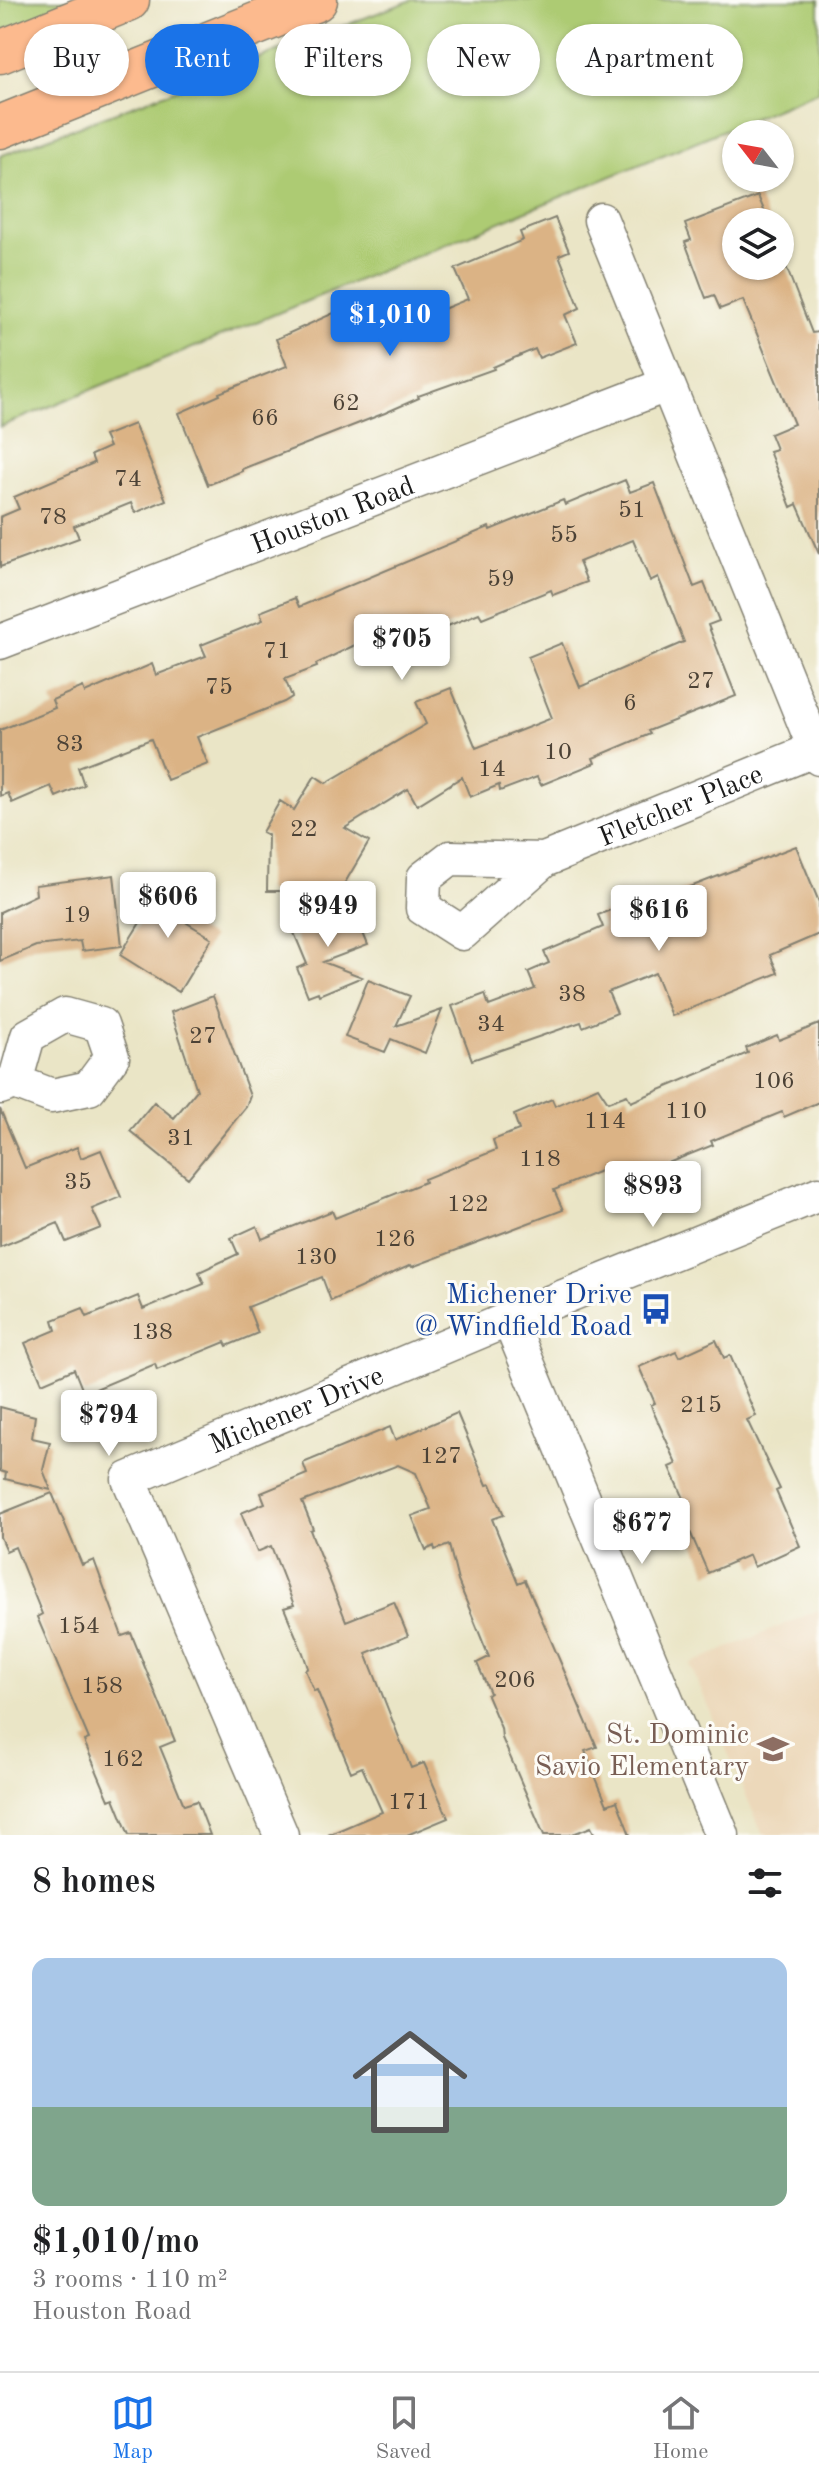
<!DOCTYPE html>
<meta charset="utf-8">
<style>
:root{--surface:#fff;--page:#f2f2f2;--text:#202124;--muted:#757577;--line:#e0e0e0;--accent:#1a73e8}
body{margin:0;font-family:"Old Standard TT",serif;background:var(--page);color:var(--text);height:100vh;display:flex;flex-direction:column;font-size:30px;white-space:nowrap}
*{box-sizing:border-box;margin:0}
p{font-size:26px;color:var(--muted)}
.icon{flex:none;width:44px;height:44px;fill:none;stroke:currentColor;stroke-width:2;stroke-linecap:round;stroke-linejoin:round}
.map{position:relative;height:1835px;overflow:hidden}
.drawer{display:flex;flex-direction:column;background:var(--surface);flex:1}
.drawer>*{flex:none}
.banner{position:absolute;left:24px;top:24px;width:772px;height:72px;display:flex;gap:16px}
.needle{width:52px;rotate:301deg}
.controls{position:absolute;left:722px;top:120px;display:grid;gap:16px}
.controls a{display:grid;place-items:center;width:72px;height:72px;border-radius:50%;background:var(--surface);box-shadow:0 2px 6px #0004;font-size:40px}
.price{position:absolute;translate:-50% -68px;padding:0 18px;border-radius:8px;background:#fff;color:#222;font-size:26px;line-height:52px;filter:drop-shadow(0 2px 4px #0008)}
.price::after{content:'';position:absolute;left:50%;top:48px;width:24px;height:18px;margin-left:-12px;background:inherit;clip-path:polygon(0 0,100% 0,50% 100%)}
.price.selected{background:var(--accent);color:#fff}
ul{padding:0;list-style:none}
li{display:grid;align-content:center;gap:16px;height:424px;padding:0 32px}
li span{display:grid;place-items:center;height:248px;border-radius:16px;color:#555}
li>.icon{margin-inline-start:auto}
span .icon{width:144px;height:144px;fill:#fffc;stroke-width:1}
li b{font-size:34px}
h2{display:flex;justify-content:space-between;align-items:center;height:96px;padding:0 32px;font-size:34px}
.chip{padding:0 28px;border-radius:36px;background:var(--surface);box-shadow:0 2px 6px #0004;font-size:28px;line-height:72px}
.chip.selected{background:var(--accent);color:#fff}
.dock{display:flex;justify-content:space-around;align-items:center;height:112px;border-top:2px solid var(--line);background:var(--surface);font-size:22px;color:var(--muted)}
.dock a{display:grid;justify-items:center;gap:4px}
.dock .selected{color:var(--accent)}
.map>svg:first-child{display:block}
.built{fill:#ecd8ba}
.green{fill:#adcb73;stroke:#647448;stroke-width:2}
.building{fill:#dbb385}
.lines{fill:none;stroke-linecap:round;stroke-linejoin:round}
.minor-casing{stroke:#838071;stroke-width:37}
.major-casing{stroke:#838071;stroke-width:45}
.minor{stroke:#fff;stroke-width:34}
.major{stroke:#fcba8e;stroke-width:42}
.labels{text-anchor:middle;stroke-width:6;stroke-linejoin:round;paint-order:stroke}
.number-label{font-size:24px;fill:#4c4236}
.street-label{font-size:28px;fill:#1c1c1c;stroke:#fdfcf7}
.transit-label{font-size:28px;fill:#164399;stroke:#fdfcf7;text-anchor:end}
.education-label{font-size:28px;fill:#785e54;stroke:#fdfcf7;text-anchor:end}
</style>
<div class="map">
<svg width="819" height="1835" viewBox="0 0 819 1835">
<rect width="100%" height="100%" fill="#fdfcf7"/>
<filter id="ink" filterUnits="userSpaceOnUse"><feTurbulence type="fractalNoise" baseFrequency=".0125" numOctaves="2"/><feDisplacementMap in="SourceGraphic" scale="16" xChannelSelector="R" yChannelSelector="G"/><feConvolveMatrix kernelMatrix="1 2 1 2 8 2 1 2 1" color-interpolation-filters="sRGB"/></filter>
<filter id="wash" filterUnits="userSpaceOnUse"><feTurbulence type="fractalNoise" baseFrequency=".006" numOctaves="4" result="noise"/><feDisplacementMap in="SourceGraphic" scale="32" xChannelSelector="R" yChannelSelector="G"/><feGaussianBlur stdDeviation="1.8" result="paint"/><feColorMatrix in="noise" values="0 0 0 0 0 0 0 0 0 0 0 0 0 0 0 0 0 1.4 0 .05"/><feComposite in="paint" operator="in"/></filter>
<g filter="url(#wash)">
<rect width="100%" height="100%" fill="#eae5c6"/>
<!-- built -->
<path class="built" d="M 819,1610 L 819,1835 L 763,1835 L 690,1664 Z"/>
<!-- green -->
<path class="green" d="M 0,0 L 79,0 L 0,32 Z
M 412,0 L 819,0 L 819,91 L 0,427 L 0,156 Z"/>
<g id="blocks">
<!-- building -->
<path class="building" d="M 758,196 L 769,222 L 736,222 L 736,266 L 780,266 L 780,251 L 812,333 L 819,332 L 819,554 L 797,504 L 791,507 L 769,451 L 776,449 L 770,434 L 794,424 L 743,300 L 720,309 L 714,295 L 706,298 L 685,242 L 691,240 L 685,224 Z
M 555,218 L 569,251 L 559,255 L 580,308 L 565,315 L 577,343 L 539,358 L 535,349 L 493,367 L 494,369 L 418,396 L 419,398 L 385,413 L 242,469 L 242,471 L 208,485 L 179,413 L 220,395 L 219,393 L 287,366 L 276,339 L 367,298 L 382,334 L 468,299 L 455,269 L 523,240 L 520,232 Z
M 134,424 L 166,500 L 135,513 L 131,503 L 74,526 L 79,538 L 0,567 L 0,517 L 19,509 L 14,497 L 94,463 L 91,455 L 109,447 L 104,436 Z
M 625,480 L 630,492 L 654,483 L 694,587 L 704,583 L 719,621 L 708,625 L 736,696 L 648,731 L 650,734 L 593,758 L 595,763 L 541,785 L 537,777 L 500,791 L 499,785 L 470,797 L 462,777 L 417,805 L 408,789 L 345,828 L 369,842 L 340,891 L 267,891 L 268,835 L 262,832 L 280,801 L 294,810 L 315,776 L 326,783 L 426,724 L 416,702 L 451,688 L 476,748 L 552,718 L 528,657 L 562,643 L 580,687 L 684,642 L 658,577 L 650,581 L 633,540 L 579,562 L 587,582 L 553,595 L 551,590 L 482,618 L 479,613 L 409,642 L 402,626 L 355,645 L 316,664 L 317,667 L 285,679 L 292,697 L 284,702 L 197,737 L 208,764 L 167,780 L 151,739 L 78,767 L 84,785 L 56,797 L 51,786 L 12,803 L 8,793 L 0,796 L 0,730 L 55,708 L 52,700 L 83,687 L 85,693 L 152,664 L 156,675 L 206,656 L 201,645 L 263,620 L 260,612 L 295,598 L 299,607 L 489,527 L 490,530 L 563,500 L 565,505 Z
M 796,846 L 819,902 L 819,934 L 770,955 L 778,973 L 672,1016 L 655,973 L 608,992 L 617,1013 L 583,1027 L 581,1022 L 472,1060 L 452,1006 L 485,994 L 489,1006 L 535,989 L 528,972 L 549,963 L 544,952 L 603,927 L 598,915 L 630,902 L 631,905 L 642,901 L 644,905 Z
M 114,875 L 122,946 L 82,951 L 80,941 L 36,946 L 0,961 L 0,912 L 36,895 L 35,885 Z
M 164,884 L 198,904 L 187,923 L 212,938 L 179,992 L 120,955 Z
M 351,904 L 368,945 L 323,962 L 362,977 L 319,995 L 318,992 L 308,996 L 297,968 L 307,964 L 292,928 Z
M 368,980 L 410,996 L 396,1026 L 442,1010 L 425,1053 L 391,1039 L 385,1052 L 345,1037 Z
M 213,996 L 250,1096 L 246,1107 L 188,1178 L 130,1131 L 154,1102 L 174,1118 L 197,1090 L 171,1012 Z
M 819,1024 L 819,1102 L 784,1117 L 782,1112 L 711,1141 L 713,1145 L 621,1182 L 614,1165 L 554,1190 L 563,1210 L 412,1267 L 411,1265 L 331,1301 L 322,1277 L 248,1307 L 258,1333 L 227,1346 L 225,1342 L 157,1370 L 155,1364 L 84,1394 L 74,1369 L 42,1383 L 25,1343 L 56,1330 L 53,1320 L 83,1308 L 87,1317 L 138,1296 L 143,1309 L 204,1284 L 199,1272 L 238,1254 L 231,1238 L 257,1226 L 262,1239 L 332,1211 L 335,1218 L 425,1182 L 424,1179 L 496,1150 L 493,1140 L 519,1130 L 514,1115 L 552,1099 L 555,1106 L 598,1087 L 608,1102 L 627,1095 L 631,1102 L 748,1053 L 746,1048 L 777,1035 L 779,1040 Z
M 0,1109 L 25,1168 L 77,1147 L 81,1158 L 101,1150 L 121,1197 L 92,1209 L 101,1228 L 66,1242 L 58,1223 L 0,1247 Z
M 716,1340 L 724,1358 L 730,1355 L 756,1416 L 747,1420 L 780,1489 L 776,1491 L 800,1546 L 754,1567 L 749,1555 L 708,1573 L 681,1511 L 684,1510 L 682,1505 L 686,1503 L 670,1467 L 677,1464 L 653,1411 L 651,1405 L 655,1403 L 639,1367 L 676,1351 L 679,1357 Z
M 0,1407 L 35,1416 L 32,1438 L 50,1442 L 43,1470 L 51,1490 L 5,1479 L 6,1473 L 0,1471 Z
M 457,1413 L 487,1485 L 491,1484 L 504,1515 L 492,1519 L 518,1583 L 525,1580 L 597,1747 L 585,1751 L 607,1805 L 617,1801 L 630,1835 L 595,1835 L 591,1827 L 570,1835 L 544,1835 L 502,1738 L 501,1728 L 487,1695 L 490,1693 L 477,1663 L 489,1657 L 458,1581 L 449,1545 L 435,1550 L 434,1546 L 426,1550 L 412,1516 L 431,1509 L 416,1473 L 398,1465 L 302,1502 L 313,1529 L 310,1530 L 346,1621 L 394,1602 L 408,1636 L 366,1653 L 411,1768 L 424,1763 L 448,1818 L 407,1835 L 328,1835 L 382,1812 L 362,1767 L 351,1772 L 317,1690 L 314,1691 L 305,1670 L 308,1668 L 303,1653 L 284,1608 L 294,1605 L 271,1546 L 257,1552 L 241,1513 L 265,1503 L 261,1493 L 307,1474 L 303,1463 L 390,1427 L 395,1440 Z
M 52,1493 L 82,1565 L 94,1560 L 122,1636 L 131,1633 L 175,1741 L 160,1747 L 184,1805 L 197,1801 L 210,1835 L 129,1835 L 114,1798 L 109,1800 L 84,1741 L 89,1739 L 37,1617 L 42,1614 L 15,1547 L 6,1551 L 0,1537 L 0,1514 Z"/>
</g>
</g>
<g filter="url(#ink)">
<use href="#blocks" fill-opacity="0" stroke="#838071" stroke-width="2"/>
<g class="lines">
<defs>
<g id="minor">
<path d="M 601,220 L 819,758"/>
<path id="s1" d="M 0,642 L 666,385"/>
<path id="s2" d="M 544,860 L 450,858 L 424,878 L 423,908 L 462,933 L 544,860 L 816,749"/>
<path d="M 0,1087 L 15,1082 L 52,1096 L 89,1088 L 112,1057 L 101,1025 L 65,1015 L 28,1036 L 15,1082"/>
<path d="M 509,1319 L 722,1835"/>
<path id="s3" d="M 281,1835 L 129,1479 L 509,1319 L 819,1194"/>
</g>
<path id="major" d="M 0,52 L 128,0
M 0,127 L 316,0"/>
</defs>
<!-- minor casing -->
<use href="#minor" class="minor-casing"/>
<!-- major casing -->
<use href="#major" class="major-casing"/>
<!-- minor -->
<use href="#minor" class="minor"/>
<!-- major -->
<use href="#major" class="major"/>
</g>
</g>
<!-- icons -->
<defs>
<symbol id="bus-bare" viewBox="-9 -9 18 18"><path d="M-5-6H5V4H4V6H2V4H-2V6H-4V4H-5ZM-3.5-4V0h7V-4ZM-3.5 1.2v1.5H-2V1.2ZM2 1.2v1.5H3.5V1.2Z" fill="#1a4fb4" stroke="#fdfcf7" stroke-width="2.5" paint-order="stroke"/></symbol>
<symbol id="school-bare" viewBox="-9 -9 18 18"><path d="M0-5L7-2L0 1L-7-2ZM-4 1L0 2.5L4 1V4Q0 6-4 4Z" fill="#8d6e63" stroke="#fdfcf7" stroke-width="2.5" paint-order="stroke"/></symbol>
</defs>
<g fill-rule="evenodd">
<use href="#bus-bare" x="634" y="1287" width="44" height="44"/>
<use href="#school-bare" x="751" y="1727" width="44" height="44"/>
</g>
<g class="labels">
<!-- number labels -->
<g class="number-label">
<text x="346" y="410">62</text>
<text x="265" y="425">66</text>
<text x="128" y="486">74</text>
<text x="632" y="517">51</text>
<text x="53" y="524">78</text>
<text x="564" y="542">55</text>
<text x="501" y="586">59</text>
<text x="277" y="658">71</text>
<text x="701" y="688">27</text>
<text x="219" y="694">75</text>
<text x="630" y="710">6</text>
<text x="70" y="751">83</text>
<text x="558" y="759">10</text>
<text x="492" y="776">14</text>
<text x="304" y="836">22</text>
<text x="77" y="922">19</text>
<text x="572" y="1001">38</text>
<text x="491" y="1031">34</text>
<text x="203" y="1043">27</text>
<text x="774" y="1088">106</text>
<text x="686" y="1118">110</text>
<text x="605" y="1128">114</text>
<text x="181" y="1145">31</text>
<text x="540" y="1166">118</text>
<text x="78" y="1189">35</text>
<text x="468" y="1211">122</text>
<text x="395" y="1246">126</text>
<text x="316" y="1264">130</text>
<text x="152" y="1339">138</text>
<text x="701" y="1412">215</text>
<text x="441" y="1463">127</text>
<text x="79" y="1633">154</text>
<text x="515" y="1687">206</text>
<text x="102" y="1693">158</text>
<text x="123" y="1766">162</text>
<text x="409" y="1809">171</text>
</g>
<!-- street labels -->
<g class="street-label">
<text dy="10" stroke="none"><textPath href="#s1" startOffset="356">Houston Road</textPath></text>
<text dy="10" stroke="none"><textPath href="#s2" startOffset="460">Fletcher Place</textPath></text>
<text dy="10" stroke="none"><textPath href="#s3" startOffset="568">Michener Drive</textPath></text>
</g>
<!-- transit labels -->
<g class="transit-label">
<text x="632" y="1303">Michener Drive<tspan x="632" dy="32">@ Windfield Road</tspan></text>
</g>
<!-- education labels -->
<g class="education-label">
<text x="749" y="1743">St. Dominic<tspan x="749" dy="32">Savio Elementary</tspan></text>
</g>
</g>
</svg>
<div class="controls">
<a><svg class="needle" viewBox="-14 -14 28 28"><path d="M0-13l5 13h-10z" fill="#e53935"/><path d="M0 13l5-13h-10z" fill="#757577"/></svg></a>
<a><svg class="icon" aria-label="layers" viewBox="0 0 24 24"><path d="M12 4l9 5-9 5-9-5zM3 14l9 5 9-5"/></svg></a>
</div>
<b class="price selected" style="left:390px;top:358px">$1,010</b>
<b class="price" style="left:402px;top:682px">$705</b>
<b class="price" style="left:168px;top:940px">$606</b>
<b class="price" style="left:328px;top:949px">$949</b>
<b class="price" style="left:659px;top:953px">$616</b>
<b class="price" style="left:653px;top:1229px">$893</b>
<b class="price" style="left:109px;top:1458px">$794</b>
<b class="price" style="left:642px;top:1566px">$677</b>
<div class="banner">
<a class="chip">Buy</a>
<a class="chip selected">Rent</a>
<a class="chip">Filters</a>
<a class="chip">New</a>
<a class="chip">Apartment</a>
</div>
</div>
<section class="drawer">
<h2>8 homes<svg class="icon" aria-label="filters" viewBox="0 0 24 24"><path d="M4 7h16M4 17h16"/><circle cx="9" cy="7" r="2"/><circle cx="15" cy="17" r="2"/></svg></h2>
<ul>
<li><span style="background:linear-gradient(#a9c7e8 60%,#7fa58c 0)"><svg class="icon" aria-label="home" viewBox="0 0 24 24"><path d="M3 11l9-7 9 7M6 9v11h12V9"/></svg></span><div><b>$1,010/mo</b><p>3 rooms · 110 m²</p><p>Houston Road</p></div></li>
</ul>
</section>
<nav class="dock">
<a class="selected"><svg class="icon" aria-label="map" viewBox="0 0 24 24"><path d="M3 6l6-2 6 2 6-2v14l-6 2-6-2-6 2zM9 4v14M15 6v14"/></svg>Map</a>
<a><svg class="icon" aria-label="saved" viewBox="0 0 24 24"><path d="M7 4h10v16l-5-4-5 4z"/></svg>Saved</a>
<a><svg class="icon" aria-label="home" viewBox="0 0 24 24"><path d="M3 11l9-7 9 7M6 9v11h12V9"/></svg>Home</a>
</nav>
